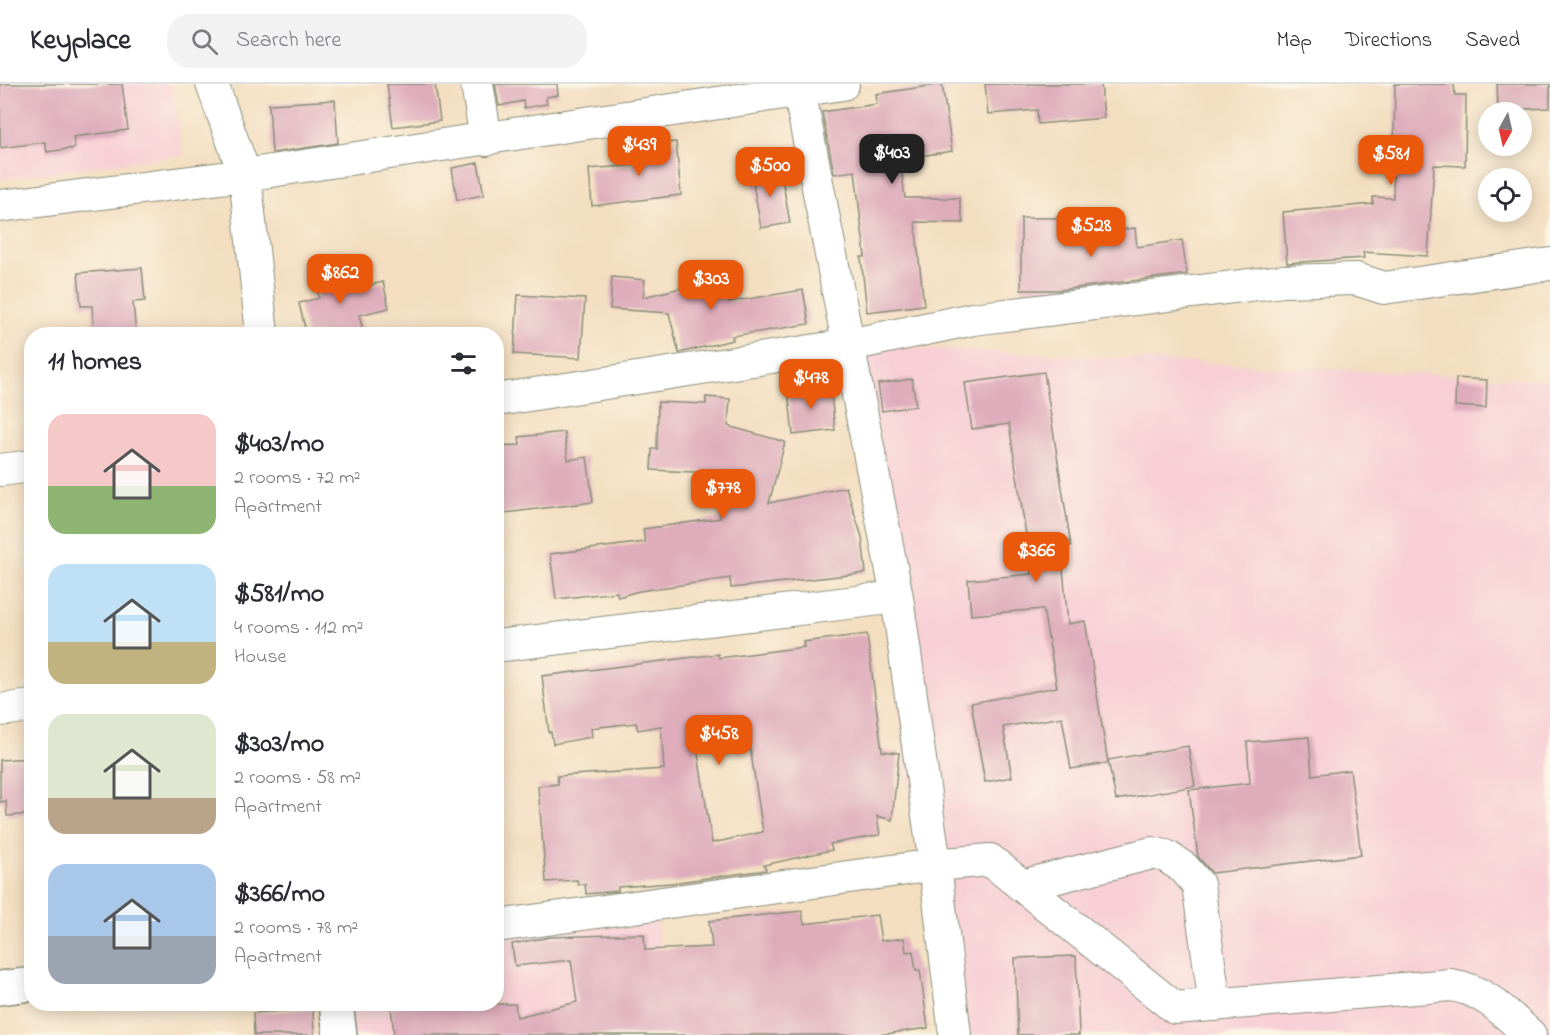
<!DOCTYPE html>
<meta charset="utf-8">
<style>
:root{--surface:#fff;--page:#f2f2f3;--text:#2b2b33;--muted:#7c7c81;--line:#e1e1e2;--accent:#ea580c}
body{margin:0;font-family:"Indie Flower",sans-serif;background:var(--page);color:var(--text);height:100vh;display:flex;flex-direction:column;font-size:22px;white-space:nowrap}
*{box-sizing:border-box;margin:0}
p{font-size:20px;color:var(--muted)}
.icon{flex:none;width:33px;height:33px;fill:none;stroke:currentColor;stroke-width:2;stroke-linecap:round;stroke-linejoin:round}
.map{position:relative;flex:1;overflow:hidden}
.details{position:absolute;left:24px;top:243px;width:480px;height:684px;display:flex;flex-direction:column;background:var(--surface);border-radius:24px;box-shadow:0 3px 15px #0003}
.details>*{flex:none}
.needle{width:39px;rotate:188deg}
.tools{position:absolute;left:1478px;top:18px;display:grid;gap:12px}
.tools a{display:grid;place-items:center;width:54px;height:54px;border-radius:50%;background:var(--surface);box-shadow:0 3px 15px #0003;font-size:30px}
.price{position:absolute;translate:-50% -51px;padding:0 14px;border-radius:12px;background:var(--accent);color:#fff;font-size:20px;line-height:39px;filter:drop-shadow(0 2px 3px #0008)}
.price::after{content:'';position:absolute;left:50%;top:36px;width:18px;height:14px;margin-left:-9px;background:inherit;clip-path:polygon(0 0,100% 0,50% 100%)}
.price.selected{background:#222;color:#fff}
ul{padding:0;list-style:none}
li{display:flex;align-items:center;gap:18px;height:150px;padding:0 24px}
li span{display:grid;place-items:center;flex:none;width:168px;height:120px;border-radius:18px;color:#555}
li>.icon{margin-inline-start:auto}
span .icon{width:72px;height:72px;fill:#fffc;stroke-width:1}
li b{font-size:26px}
h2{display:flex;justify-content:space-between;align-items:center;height:72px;padding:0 24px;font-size:26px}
header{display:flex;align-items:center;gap:36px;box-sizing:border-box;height:84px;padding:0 30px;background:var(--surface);border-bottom:2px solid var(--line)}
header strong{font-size:28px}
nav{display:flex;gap:33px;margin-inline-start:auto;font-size:21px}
.search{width:420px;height:54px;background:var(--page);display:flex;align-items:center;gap:15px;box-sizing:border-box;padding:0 21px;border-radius:24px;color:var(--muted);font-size:22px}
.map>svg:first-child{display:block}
.built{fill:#f7cfd5}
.building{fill:#deacbb;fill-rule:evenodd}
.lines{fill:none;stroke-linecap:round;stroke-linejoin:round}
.minor-casing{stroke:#898e7a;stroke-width:34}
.tertiary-casing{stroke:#898e7a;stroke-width:36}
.minor{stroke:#fff;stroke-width:32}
.tertiary{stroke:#fff;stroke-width:33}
</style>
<header>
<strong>Keyplace</strong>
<div class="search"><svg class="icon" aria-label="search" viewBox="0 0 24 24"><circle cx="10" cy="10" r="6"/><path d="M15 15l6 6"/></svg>Search here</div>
<nav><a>Map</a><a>Directions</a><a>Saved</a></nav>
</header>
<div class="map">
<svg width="1550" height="951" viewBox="0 0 1550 951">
<rect width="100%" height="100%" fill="#fcf5e5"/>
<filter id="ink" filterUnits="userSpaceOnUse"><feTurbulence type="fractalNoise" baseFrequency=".0167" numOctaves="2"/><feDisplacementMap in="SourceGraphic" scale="12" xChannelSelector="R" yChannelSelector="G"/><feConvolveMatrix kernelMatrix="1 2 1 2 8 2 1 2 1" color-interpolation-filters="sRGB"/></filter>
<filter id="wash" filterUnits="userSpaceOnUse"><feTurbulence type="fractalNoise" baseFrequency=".008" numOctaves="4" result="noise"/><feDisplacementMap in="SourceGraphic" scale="24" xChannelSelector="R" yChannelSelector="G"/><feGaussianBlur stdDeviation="1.35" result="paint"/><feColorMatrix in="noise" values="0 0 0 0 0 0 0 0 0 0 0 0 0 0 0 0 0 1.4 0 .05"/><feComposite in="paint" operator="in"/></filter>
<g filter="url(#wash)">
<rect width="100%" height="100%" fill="#f3dec0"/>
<!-- built -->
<path class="built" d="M 0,0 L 171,0 L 183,71 L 0,95 Z
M 849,261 L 1550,296 L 1550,951 L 943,951 Z
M 654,820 L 672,951 L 340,951 L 336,920 L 496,920 L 497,842 Z"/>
<g id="blocks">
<!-- building -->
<path class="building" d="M 0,0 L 122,0 L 128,46 L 73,53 L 75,64 L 47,68 L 45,58 L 0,64 Z
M 387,0 L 435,0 L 440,37 L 393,43 Z
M 495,0 L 557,0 L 558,11 L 546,13 L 547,20 L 524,24 L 523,17 L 499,22 Z
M 942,0 L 952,67 L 900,75 L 905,114 L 959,114 L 963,139 L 915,138 L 924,221 L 867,228 L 861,173 L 865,173 L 855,87 L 834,90 L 822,28 L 877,20 L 876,10 Z
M 985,0 L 1101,0 L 1104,34 L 1038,40 L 1037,26 L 988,30 Z
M 1395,0 L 1454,0 L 1455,11 L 1466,11 L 1465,82 L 1434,81 L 1428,172 L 1363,168 L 1364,174 L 1287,179 L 1283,128 L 1373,120 L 1373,113 L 1393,114 Z
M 1497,0 L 1550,0 L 1550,24 L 1498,26 Z
M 335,16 L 338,59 L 272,69 L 269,20 Z
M 676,58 L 681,111 L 592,122 L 589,85 L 635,81 L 633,62 Z
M 478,79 L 484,111 L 457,116 L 452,84 Z
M 780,83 L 790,139 L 761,144 L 751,88 Z
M 1021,134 L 1060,134 L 1060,153 L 1135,144 L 1137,163 L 1182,156 L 1187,190 L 1059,206 L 1021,206 Z
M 334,179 L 339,209 L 383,198 L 389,224 L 359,231 L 364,250 L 308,250 L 305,244 L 299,219 L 319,214 L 313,182 Z
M 142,184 L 145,217 L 133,218 L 136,250 L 94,250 L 92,222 L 81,222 L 78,189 Z
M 612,193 L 645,196 L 643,213 L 723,194 L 729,218 L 803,206 L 809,240 L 732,252 L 733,256 L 679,269 L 669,229 L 610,225 Z
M 518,211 L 585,215 L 581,274 L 514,270 Z
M 1044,288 L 1071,462 L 1061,463 L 1068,540 L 1085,537 L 1108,679 L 1071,685 L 1062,633 L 1003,643 L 1012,693 L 985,698 L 971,619 L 1057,603 L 1043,525 L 971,531 L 968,496 L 1032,490 L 1009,340 L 972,345 L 965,299 Z
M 1456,294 L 1487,296 L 1486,324 L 1455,322 Z
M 912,295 L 916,322 L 882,327 L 878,300 Z
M 830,301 L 835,346 L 793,351 L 788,305 Z
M 706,313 L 730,315 L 728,342 L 785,358 L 769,419 L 846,403 L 862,453 L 866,489 L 731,504 L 730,494 L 639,507 L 618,513 L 617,508 L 556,515 L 550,470 L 645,458 L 643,445 L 720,434 L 716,389 L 651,386 L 652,365 L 657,365 L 658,318 L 706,320 Z
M 564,348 L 568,376 L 587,373 L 593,418 L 496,430 L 496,362 L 520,361 L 519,353 Z
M 867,550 L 882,667 L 899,669 L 892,736 L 877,732 L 880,751 L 830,760 L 832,766 L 764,781 L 766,786 L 671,799 L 618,803 L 618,807 L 586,810 L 585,800 L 578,801 L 577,796 L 546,798 L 538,702 L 558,700 L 557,692 L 664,685 L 661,642 L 638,646 L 636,639 L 591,644 L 592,653 L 553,660 L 551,648 L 549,649 L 542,592 L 718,570 L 719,574 L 804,563 L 803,558 ZM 741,650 L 743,664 L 750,663 L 763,748 L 712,759 L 696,657 Z
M 1309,653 L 1312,691 L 1350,686 L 1361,771 L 1212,789 L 1198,773 L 1189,706 L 1250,699 L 1247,658 Z
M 1188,662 L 1195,702 L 1116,716 L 1108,676 Z
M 32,674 L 32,730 L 7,732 L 6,717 L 0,718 L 0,676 Z
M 802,827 L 804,840 L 877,831 L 881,857 L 904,854 L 906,868 L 913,867 L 916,886 L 920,886 L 928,944 L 878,951 L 394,951 L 391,923 L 424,920 L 515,920 L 517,933 L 577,918 L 571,876 L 515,882 L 512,860 L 550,853 L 644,850 L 645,866 L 712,863 L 709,837 Z
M 1076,872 L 1079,951 L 1018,951 L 1015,874 Z
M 313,925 L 314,951 L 254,951 L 253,929 Z"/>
</g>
</g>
<g filter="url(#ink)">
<use href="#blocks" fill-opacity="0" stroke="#898e7a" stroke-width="1.5"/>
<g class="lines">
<defs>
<path id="minor" d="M 212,0 L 245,91 L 262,250
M 477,0 L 486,56
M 798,0 L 897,513 L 935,781 L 955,951
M 0,122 L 245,91 L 843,0
M 496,316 L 849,261 L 973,235 L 1283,197 L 1356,195 L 1384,204 L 1550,180
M 0,386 L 32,382
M 496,562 L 897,513
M 0,626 L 32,622
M 1022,802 L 1152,769 L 1166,772 L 1184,784 L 1198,800 L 1215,921
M 496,842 L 935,781 L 990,776 L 1175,924 L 1451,901 C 1485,906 1505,929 1530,951"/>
<path id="tertiary" d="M 0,904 L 32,900
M 336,920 L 340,951"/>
</defs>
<!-- minor casing -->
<use href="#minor" class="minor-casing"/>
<!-- tertiary casing -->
<use href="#tertiary" class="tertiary-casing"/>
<!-- minor -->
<use href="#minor" class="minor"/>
<!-- tertiary -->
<use href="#tertiary" class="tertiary"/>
</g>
</g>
</svg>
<div class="tools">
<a><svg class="needle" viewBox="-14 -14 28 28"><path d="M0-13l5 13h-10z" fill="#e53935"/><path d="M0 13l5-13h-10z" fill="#7c7c81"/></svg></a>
<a><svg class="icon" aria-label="locate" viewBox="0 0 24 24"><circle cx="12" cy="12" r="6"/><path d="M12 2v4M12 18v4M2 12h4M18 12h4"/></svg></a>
</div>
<b class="price" style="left:639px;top:93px">$439</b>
<b class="price selected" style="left:892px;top:101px">$403</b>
<b class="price" style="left:1391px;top:102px">$581</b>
<b class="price" style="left:770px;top:114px">$500</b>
<b class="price" style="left:1091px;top:174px">$528</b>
<b class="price" style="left:340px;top:221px">$862</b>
<b class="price" style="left:711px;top:227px">$303</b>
<b class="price" style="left:811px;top:326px">$478</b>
<b class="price" style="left:723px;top:436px">$778</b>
<b class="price" style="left:1036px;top:499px">$366</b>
<b class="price" style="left:719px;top:682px">$458</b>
<section class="details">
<h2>11 homes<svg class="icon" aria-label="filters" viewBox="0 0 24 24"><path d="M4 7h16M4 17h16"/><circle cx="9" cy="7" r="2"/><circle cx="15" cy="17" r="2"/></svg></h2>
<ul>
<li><span style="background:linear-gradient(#f6c9c9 60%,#8fb573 0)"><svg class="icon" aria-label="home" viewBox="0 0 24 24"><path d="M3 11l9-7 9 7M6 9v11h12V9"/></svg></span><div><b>$403/mo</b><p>2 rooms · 72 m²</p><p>Apartment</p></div></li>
<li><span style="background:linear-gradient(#bfe0f5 65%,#c2b280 0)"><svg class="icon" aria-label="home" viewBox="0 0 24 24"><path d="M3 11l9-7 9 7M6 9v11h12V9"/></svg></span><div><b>$581/mo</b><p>4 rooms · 112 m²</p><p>House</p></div></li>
<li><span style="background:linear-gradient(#dfe7d0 70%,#b9a48a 0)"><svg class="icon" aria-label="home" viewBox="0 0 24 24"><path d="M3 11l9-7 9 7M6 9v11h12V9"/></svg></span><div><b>$303/mo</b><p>2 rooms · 58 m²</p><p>Apartment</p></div></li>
<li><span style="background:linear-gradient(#a9c7e8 60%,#9aa5b1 0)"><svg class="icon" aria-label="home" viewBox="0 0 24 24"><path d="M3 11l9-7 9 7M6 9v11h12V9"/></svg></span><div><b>$366/mo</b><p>2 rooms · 78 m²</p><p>Apartment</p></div></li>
</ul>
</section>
</div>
